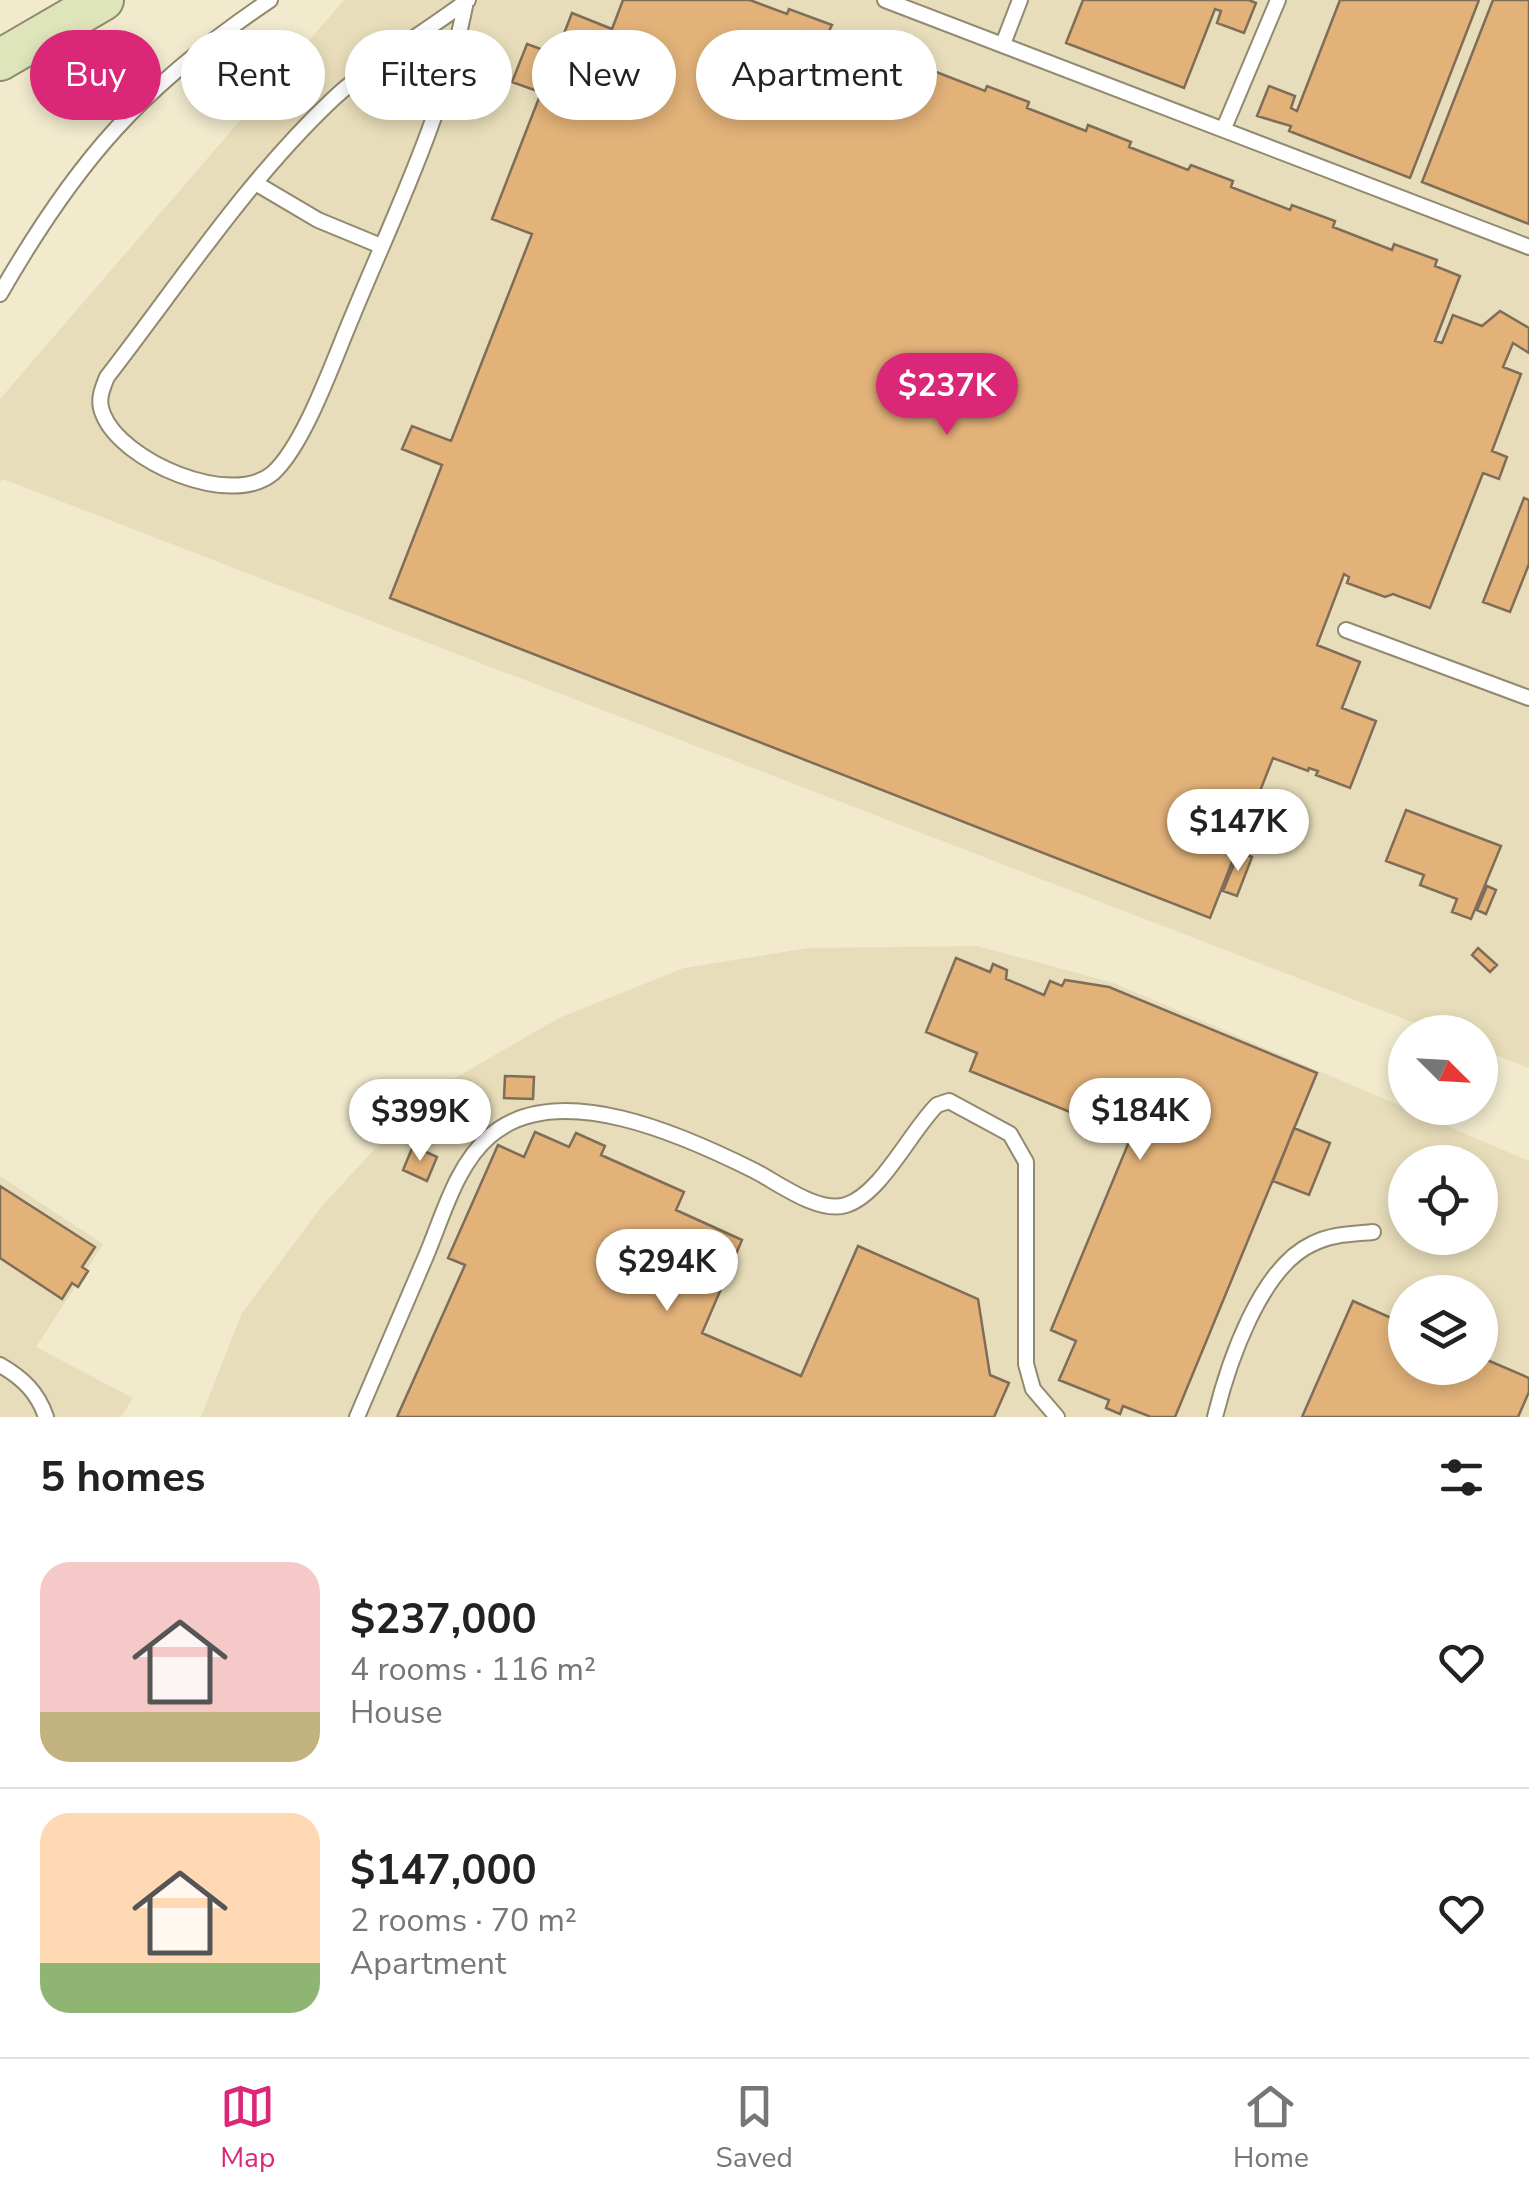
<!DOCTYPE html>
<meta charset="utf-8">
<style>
:root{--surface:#fff;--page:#f2f2f2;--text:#222;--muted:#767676;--line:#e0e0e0;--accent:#db2777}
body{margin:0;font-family:"Nunito Sans",sans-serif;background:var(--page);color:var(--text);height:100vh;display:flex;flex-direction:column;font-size:38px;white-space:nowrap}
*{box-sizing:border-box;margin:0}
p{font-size:32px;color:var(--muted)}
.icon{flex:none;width:55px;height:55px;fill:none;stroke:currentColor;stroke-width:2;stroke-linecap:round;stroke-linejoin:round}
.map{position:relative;height:1417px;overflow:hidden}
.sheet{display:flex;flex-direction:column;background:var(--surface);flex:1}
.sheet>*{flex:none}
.hud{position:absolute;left:30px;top:30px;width:1000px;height:90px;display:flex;gap:20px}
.needle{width:65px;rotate:114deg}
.buttons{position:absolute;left:1388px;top:1015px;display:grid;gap:20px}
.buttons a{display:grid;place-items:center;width:110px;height:110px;border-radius:50%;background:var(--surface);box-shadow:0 5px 15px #0003;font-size:50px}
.price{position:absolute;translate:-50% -85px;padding:0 22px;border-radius:35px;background:#fff;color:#222;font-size:32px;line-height:65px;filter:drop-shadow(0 2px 5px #0008)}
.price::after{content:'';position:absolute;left:50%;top:60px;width:30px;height:22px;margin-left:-15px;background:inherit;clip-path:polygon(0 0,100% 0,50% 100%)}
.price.active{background:var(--accent);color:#fff}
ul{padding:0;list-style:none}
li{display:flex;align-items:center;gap:30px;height:250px;padding:0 40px}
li+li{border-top:2px solid var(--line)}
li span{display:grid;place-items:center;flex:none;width:280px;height:200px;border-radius:30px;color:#555}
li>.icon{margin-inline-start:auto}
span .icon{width:120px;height:120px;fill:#fffc;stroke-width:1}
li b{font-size:42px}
h2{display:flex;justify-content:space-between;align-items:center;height:120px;padding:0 40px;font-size:42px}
.pill{padding:0 35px;border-radius:45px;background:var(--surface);box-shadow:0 5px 15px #0003;font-size:35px;line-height:90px}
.pill.active{background:var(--accent);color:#fff}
.tabs{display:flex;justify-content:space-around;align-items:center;height:140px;border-top:2px solid var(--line);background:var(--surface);font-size:28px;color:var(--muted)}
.tabs a{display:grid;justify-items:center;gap:5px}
.tabs .active{color:var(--accent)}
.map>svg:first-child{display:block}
.built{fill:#e7ddba;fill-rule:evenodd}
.building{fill:#e2b279;stroke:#7f6d59;stroke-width:2.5}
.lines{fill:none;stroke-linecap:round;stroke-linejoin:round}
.service-casing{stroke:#918a70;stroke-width:18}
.secondary-casing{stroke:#918a70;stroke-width:44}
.service{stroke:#fff;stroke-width:14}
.secondary{stroke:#dee5ba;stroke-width:40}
</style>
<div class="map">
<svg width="1529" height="1417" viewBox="0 0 1529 1417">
<rect width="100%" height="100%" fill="#f1eacd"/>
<!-- built -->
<path class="built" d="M 344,0 L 1529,0 L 1529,1068 L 1480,1049 L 1480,1032 L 1438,1032 L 3,479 L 0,482 L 0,399 Z
M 977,946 L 1114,983 L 1529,1161 L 1529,1417 L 201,1417 L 242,1313 L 322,1206 L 424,1096 L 559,1018 L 684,968 L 809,948 ZM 1405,1162 L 1480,1162 L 1480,1238 L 1405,1238 ZM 1405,1292 L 1480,1292 L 1480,1368 L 1405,1368 Z
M 0,1176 L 103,1244 L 36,1347 L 133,1398 L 121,1417 L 0,1417 Z"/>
<!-- building -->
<path class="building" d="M 623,0 L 750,0 L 787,14 L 789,9 L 832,25 L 829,31 L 889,54 L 891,48 L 933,65 L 931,70 L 985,91 L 987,86 L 1029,102 L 1027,108 L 1086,131 L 1088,125 L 1131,142 L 1129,147 L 1188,170 L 1191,165 L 1233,181 L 1231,187 L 1290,210 L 1292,205 L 1335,221 L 1333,227 L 1392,250 L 1394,244 L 1437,260 L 1435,266 L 1460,276 L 1435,341 L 1442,343 L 1453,315 L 1482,326 L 1500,311 L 1529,328 L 1529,353 L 1513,343 L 1503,367 L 1521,374 L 1492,451 L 1507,457 L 1499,479 L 1483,473 L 1430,608 L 1393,594 L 1385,597 L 1347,583 L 1349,577 L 1344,574 L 1317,645 L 1360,662 L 1342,708 L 1376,721 L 1350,788 L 1316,775 L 1318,771 L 1309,768 L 1308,771 L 1273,758 L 1210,918 L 390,598 L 442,465 L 402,449 L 412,426 L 451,441 L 532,234 L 492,219 L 572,13 L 612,29 Z
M 1083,0 L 1249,0 L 1256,3 L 1244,33 L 1217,23 L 1221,11 L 1215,9 L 1184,88 L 1066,43 Z
M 1340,0 L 1479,0 L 1410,178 L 1289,131 L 1291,126 L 1257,116 L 1269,86 L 1295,96 L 1291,108 L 1297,111 Z
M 1493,0 L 1529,0 L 1529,224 L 1422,182 Z
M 527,44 L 549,52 L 534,90 L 512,82 Z
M 1524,498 L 1529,500 L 1529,564 L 1510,612 L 1483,602 Z
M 1406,810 L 1501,846 L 1471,919 L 1452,912 L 1457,899 L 1420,885 L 1424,875 L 1386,861 Z
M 1239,852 L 1252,857 L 1237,896 L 1223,891 Z
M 1487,886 L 1496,890 L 1486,914 L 1477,910 Z
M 1478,948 L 1497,965 L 1490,972 L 1472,955 Z
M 956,958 L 990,972 L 993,964 L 1007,970 L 1006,979 L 1044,995 L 1050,981 L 1062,986 L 1065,980 L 1109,987 L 1317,1073 L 1175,1417 L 1151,1417 L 1123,1406 L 1120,1414 L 1106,1408 L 1109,1400 L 1059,1380 L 1076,1341 L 1051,1330 L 1131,1137 L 970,1071 L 977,1053 L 926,1032 Z
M 505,1076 L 534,1077 L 533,1099 L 504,1098 Z
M 1294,1128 L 1330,1143 L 1309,1195 L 1273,1181 Z
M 535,1132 L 569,1147 L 576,1133 L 605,1146 L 601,1155 L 684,1192 L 676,1210 L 742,1240 L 702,1333 L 801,1376 L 858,1246 L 978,1299 L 990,1375 L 1009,1383 L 994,1417 L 397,1417 L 465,1265 L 448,1258 L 498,1145 L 524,1157 Z
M 413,1146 L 437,1157 L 427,1181 L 403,1170 Z
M 0,1186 L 95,1247 L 82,1267 L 88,1271 L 78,1287 L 72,1283 L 62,1299 L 0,1258 Z
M 1353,1301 L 1405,1324 L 1405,1368 L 1480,1368 L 1480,1357 L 1529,1378 L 1529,1392 L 1518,1417 L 1302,1417 Z"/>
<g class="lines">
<defs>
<path id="service" d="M 885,0 L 1529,247
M 466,1 C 445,112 395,213 352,317 C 334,359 305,444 273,473 C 231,509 121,461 103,414 C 97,401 102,389 107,377 C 179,284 247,180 333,99 C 374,61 423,34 468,0
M 1003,44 L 1020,0
M 1224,128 L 1278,0
M 257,184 L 318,220 L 381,246
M 0,294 C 77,160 141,87 270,0
M 1346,630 L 1529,698
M 0,1365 C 23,1378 38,1393 46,1417
M 357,1417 C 380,1363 403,1310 426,1256 C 443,1216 456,1165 490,1136 C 558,1077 687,1137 755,1171 C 778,1183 819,1214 846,1205 C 881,1194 910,1132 937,1105 L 949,1101 L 1010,1134 L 1026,1162 L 1026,1364 L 1033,1389 L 1057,1417
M 1215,1417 C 1228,1364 1260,1268 1312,1244 C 1331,1234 1352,1234 1373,1232"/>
<path id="secondary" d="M 0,60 L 103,0"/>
</defs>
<!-- service casing -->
<use href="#service" class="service-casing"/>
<!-- secondary casing -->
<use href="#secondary" class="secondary-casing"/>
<!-- service -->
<use href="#service" class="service"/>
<!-- secondary -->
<use href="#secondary" class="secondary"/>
</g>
</svg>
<div class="buttons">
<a><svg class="needle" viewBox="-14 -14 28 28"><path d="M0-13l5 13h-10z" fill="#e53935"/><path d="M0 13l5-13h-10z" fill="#767676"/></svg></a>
<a><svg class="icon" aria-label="locate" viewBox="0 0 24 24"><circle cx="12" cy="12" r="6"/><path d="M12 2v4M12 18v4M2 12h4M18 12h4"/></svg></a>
<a><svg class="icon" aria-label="layers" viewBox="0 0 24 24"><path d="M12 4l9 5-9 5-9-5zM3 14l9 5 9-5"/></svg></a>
</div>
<b class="price active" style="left:947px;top:438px">$237K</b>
<b class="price" style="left:1238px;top:874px">$147K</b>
<b class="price" style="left:1140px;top:1163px">$184K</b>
<b class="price" style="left:420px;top:1164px">$399K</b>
<b class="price" style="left:667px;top:1314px">$294K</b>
<div class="hud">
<a class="pill active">Buy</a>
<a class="pill">Rent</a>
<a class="pill">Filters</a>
<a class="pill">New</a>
<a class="pill">Apartment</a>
</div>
</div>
<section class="sheet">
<h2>5 homes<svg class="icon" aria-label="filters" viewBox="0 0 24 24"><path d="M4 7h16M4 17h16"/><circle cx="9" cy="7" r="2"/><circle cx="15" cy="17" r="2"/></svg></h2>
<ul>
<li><span style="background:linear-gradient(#f6c9c9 75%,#c2b280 0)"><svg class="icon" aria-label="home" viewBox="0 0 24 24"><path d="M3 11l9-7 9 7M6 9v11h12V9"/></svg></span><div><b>$237,000</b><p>4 rooms · 116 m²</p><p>House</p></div><svg class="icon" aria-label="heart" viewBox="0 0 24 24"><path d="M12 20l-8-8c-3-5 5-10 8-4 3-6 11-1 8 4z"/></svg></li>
<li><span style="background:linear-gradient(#ffd9b3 75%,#8fb573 0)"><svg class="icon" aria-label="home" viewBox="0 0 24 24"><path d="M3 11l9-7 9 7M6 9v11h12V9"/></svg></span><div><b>$147,000</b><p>2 rooms · 70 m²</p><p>Apartment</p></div><svg class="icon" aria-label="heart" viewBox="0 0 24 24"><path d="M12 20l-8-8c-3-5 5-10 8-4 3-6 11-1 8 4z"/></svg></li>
</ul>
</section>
<nav class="tabs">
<a class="active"><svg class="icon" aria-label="map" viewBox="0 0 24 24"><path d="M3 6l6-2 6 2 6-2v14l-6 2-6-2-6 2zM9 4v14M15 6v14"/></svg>Map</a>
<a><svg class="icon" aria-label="saved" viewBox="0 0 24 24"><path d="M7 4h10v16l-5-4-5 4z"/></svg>Saved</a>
<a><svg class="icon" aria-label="home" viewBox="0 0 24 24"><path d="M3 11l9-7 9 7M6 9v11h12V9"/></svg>Home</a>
</nav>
